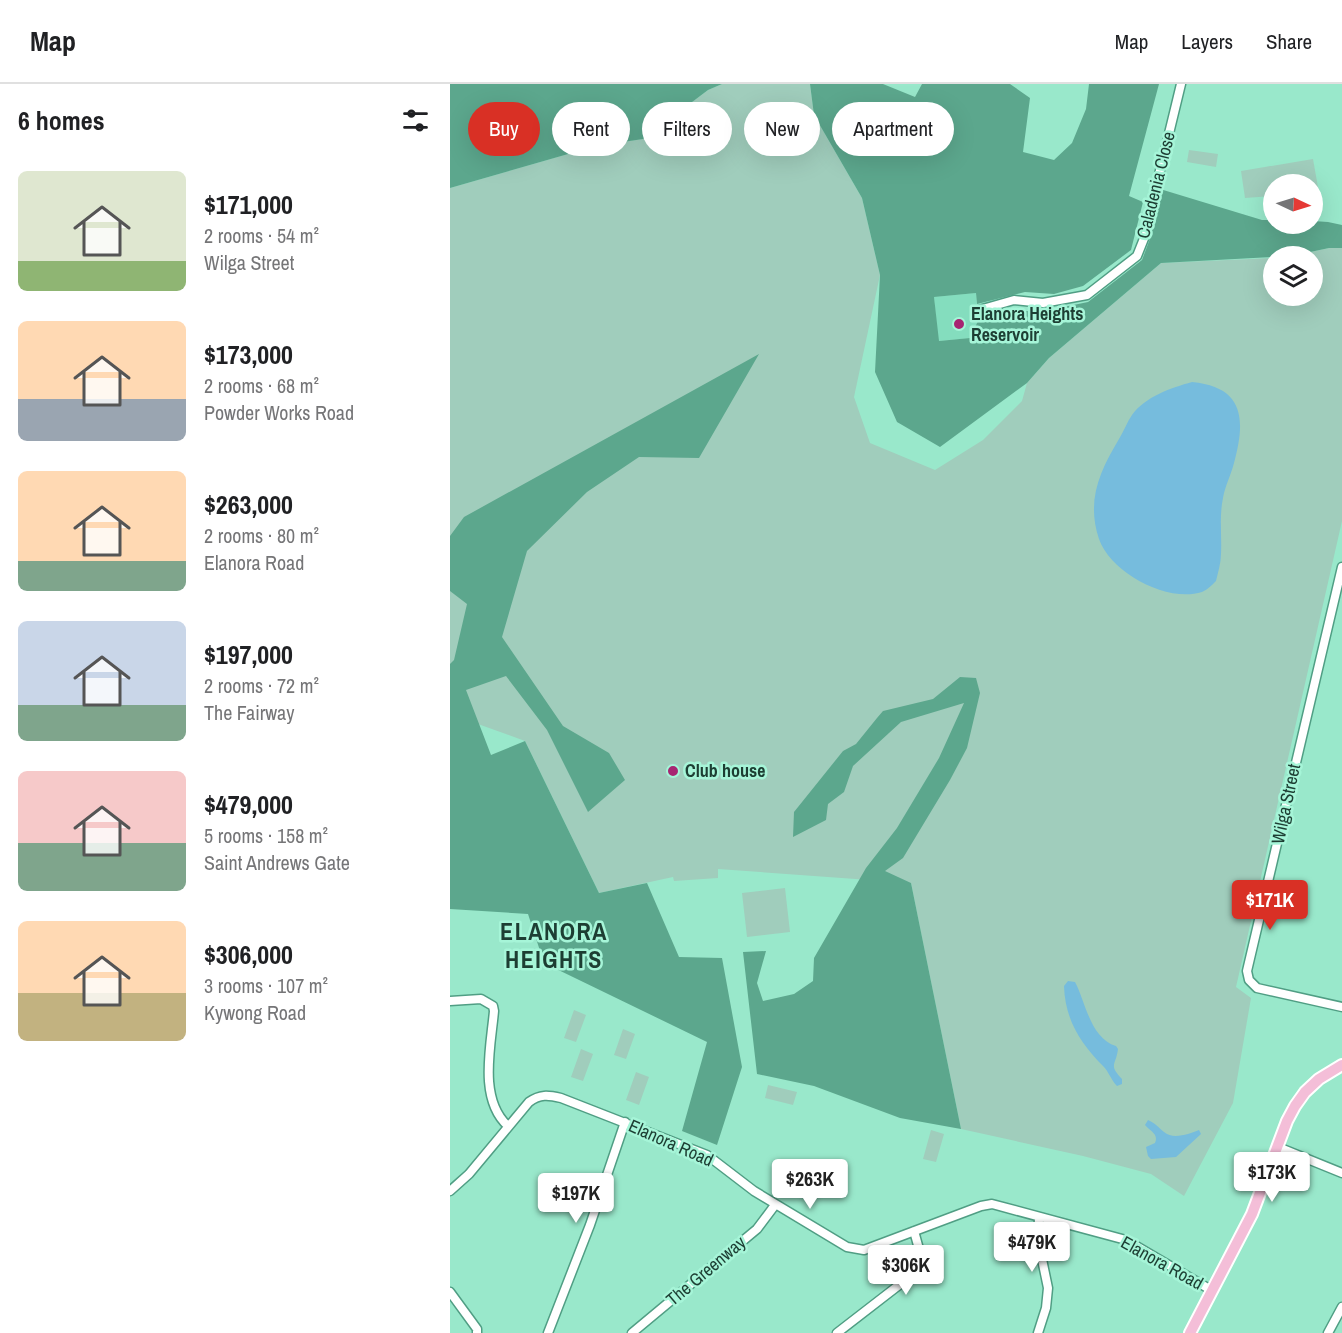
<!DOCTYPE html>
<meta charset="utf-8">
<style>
:root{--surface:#fff;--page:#f2f2f2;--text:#202124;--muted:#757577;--line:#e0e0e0;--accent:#d93025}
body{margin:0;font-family:"Archivo Narrow",sans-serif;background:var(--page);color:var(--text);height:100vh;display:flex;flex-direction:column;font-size:22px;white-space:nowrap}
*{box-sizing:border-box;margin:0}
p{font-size:20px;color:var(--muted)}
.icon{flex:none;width:33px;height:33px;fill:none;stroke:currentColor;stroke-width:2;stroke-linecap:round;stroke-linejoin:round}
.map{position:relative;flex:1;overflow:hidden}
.panel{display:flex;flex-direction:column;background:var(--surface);width:450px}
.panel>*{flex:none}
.hud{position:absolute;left:18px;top:18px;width:570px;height:54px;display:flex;gap:12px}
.needle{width:39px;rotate:94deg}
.controls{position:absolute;left:813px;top:90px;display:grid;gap:12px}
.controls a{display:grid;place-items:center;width:60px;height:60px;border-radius:50%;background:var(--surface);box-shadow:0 6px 24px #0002;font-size:30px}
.price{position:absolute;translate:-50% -51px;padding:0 14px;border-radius:6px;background:#fff;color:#222;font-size:20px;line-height:39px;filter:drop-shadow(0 2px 3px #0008)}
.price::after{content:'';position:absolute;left:50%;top:36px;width:18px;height:14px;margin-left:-9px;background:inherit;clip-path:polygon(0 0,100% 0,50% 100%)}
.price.on{background:var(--accent);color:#fff}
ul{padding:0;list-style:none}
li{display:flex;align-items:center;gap:18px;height:150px;padding:0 18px}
li span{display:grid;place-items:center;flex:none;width:168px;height:120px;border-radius:9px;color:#555}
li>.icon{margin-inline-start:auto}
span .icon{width:72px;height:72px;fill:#fffc;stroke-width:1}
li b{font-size:26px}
h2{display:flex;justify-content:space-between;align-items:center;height:72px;padding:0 18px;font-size:26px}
.pill{padding:0 21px;border-radius:27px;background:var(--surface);box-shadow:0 6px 24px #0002;font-size:21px;line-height:54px}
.pill.on{background:var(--accent);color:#fff}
header{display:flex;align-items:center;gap:36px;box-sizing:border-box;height:84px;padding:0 30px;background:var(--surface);border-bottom:2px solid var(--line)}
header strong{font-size:28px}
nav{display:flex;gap:33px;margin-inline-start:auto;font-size:21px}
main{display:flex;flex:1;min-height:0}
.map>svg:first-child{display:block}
.built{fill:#84ddbe}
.green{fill:#a0cdbc}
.forest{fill:#5ca78d}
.water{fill:#76bcdd}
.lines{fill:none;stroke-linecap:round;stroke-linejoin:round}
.minor-casing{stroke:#509e84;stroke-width:11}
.major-casing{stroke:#fff;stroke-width:14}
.minor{stroke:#fff;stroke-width:8}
.major{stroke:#f4bed8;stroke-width:10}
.poi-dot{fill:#a72572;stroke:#a6f5d8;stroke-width:2}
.labels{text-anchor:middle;stroke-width:5;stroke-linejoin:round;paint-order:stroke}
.street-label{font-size:18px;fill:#1d3e33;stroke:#a6f5d8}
.poi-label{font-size:18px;font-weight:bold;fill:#1d3e33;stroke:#a6f5d8;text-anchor:start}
.district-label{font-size:24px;font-weight:bold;letter-spacing:1.5px;fill:#1d3e33;stroke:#a6f5d8}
</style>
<header>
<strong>Map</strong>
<nav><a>Map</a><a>Layers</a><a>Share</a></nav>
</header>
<main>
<section class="panel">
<h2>6 homes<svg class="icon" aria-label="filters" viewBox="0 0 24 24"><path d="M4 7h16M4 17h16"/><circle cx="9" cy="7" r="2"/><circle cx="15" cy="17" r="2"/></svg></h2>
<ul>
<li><span style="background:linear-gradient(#dfe7d0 75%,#8fb573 0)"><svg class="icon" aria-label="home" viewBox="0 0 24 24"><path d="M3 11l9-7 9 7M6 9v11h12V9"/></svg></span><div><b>$171,000</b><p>2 rooms · 54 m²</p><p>Wilga Street</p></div></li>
<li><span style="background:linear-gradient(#ffd9b3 65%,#9aa5b1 0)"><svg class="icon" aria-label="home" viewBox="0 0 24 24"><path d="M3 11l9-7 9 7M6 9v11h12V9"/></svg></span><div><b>$173,000</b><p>2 rooms · 68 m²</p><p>Powder Works Road</p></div></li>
<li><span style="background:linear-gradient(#ffd9b3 75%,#7fa58c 0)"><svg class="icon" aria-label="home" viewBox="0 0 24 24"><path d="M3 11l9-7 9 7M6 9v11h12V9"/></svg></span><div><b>$263,000</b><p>2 rooms · 80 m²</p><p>Elanora Road</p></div></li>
<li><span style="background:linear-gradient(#c9d6e8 70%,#7fa58c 0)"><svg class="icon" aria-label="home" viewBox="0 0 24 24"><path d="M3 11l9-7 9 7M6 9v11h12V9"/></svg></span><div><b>$197,000</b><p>2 rooms · 72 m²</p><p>The Fairway</p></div></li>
<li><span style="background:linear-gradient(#f6c9c9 60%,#7fa58c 0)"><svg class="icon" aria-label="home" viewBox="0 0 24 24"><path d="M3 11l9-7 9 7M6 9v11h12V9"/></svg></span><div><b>$479,000</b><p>5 rooms · 158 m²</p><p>Saint Andrews Gate</p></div></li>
<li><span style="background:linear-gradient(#ffd9b3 60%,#c2b280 0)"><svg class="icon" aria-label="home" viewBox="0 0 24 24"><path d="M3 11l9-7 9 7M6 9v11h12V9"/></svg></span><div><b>$306,000</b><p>3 rooms · 107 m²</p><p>Kywong Road</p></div></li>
</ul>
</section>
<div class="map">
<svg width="892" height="1249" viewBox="0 0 892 1249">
<rect width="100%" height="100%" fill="#99e8cb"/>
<!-- built -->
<path class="built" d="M 526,209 L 528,237 L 521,254 L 488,257 L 484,213 Z"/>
<!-- green -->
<path class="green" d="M 272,0 L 360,0 L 364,31 L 412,114 L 430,191 L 404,313 L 420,359 L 485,386 L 533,356 L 572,317 L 577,299 L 599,274 L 711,179 L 823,174 L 824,212 L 862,212 L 862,172 L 841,172 L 879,164 L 892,164 L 892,437 L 786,903 L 801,914 L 783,1019 L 734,1112 L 701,1090 L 633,1072 L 511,1045 L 461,799 L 268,785 L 268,794 L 224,797 L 223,793 L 149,809 L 75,657 L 28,640 L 0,667 L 0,104 L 146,62 L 193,55 L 258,6 Z
M 739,66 L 768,70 L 766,83 L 737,78 Z
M 863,75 L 869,109 L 863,109 L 862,100 L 824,100 L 823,112 L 795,114 L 791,87 Z
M 335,804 L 340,848 L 297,853 L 292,809 Z
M 124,926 L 136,931 L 126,958 L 114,954 Z
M 173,945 L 185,950 L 176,975 L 164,971 Z
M 131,965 L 143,970 L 133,997 L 121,993 Z
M 186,988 L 199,993 L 189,1021 L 176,1016 Z
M 318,1001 L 347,1008 L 343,1021 L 315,1014 Z
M 481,1046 L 494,1050 L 486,1078 L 473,1075 Z"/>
<!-- forest -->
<path class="forest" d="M 0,0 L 272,0 L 258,6 L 193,55 L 146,62 L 0,104 Z
M 360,0 L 433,0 L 465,13 L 472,0 L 560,0 L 580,14 L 573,68 L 604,76 L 622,59 L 636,25 L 639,0 L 709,0 L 679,112 L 693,118 L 681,166 L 633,202 L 604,210 L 575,208 L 527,220 L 526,209 L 484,213 L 489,257 L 520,254 L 528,237 L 558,227 L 594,227 L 638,218 L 692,176 L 701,152 L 710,105 L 812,136 L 823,136 L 824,140 L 862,140 L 863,137 L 878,138 L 892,141 L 892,164 L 879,164 L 841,172 L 711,179 L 599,274 L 577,299 L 490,363 L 447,338 L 425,288 L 430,191 L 412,114 L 364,31 Z
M 309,270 L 249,374 L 189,373 L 137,408 L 77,467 L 52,553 L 113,642 L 159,669 L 175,696 L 138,728 L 97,646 L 56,592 L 16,606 L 41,671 L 75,657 L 149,809 L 197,799 L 229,873 L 272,874 L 292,983 L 267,1061 L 232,1047 L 257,958 L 94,879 L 78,830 L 0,825 L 0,580 L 4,576 L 17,520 L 0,507 L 0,452 L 14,433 Z
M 510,593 L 526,594 L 530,609 L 517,664 L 500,696 L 453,774 L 435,787 L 461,799 L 511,1045 L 450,1034 L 364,1002 L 307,990 L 293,868 L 316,867 L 307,899 L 313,917 L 344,910 L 363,897 L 364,874 L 416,784 L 447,744 L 489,674 L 514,619 L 451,638 L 403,682 L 394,708 L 378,720 L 376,736 L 343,753 L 344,728 L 393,667 L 406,660 L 427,634 L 433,627 L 483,615 Z"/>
<!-- water -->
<path class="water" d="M 742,298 C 794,303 796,335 784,379 C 781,391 775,402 773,414 C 769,433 772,451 771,470 C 771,479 768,488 766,497 C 762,501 757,506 752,508 C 717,519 661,489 649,455 C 636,416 650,387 669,355 C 674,347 677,338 682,331 C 696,312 721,304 742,298 Z
M 618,897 L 625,898 L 627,902 C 636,922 642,955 666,962 L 668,965 C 666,982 658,980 672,995 L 672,1000 L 667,1002 C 661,996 659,988 653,982 C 630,959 615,935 614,902 Z
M 698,1036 C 705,1039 708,1043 714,1048 C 723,1056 739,1050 749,1046 L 751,1050 L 726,1073 L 701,1075 L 698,1072 L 696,1063 L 705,1059 C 709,1050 700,1047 695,1041 Z"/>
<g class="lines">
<defs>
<path id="minor" d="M 529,226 L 564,216 L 593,219 L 637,211 L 687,172 L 697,147 L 707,99 L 731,0
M 892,483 L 797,887 L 799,896 L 807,904 L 892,923
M 0,917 L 31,915 L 43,922 L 44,927 C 41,962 28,1015 58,1042
M 828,1063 L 892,1089
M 0,1107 L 19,1090 L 79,1018 C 90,1010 98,1011 111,1014 L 257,1071 L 304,1107 L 397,1163 L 414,1166 L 531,1122 L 542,1120 L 676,1156 L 761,1206
M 0,1208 L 27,1245 L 27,1249
M 98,1249 L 140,1141 L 175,1038
M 182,1249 L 307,1145 L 325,1121
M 387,1249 L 462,1191 L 469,1165 L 464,1147
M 588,1249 L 596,1224 L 598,1204 L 588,1156 L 589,1134
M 878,1249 L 892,1223"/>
<path id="major" d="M 740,1249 L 802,1130 L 837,1037 L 845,1022 L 855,1008 L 869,995 L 892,981"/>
</defs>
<!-- minor casing -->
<use href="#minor" class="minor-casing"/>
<!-- major casing -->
<use href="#major" class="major-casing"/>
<!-- minor -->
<use href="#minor" class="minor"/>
<!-- major -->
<use href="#major" class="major"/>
</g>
<!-- markers -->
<g class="poi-dot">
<circle cx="509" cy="240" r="6"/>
<circle cx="223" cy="687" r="6"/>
</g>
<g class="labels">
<!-- street labels -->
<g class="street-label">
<text transform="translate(706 101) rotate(-76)" y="6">Caladenia Close</text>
<text transform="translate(836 720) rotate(-78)" y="6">Wilga Street</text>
<text transform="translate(221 1059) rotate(24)" y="6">Elanora Road</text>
<text transform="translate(712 1179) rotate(29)" y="6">Elanora Road</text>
<text transform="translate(256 1187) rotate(-40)" y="6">The Greenway</text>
</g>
<!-- poi labels -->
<g class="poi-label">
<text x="521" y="236">Elanora Heights<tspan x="521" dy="21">Reservoir</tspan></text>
<text x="235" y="693">Club house</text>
</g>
<!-- district labels -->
<g class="district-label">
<text x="104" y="856">ELANORA<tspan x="104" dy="28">HEIGHTS</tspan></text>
</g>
</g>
</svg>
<div class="controls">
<a><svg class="needle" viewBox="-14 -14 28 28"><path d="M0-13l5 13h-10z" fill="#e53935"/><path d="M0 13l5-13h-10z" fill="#757577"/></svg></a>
<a><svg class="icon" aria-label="layers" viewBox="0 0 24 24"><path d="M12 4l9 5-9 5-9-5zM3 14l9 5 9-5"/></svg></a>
</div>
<b class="price on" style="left:820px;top:847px">$171K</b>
<b class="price" style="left:822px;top:1119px">$173K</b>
<b class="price" style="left:360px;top:1126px">$263K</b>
<b class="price" style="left:126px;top:1140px">$197K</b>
<b class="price" style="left:582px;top:1189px">$479K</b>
<b class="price" style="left:456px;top:1212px">$306K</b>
<div class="hud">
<a class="pill on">Buy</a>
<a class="pill">Rent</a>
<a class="pill">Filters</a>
<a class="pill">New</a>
<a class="pill">Apartment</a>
</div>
</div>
</main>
